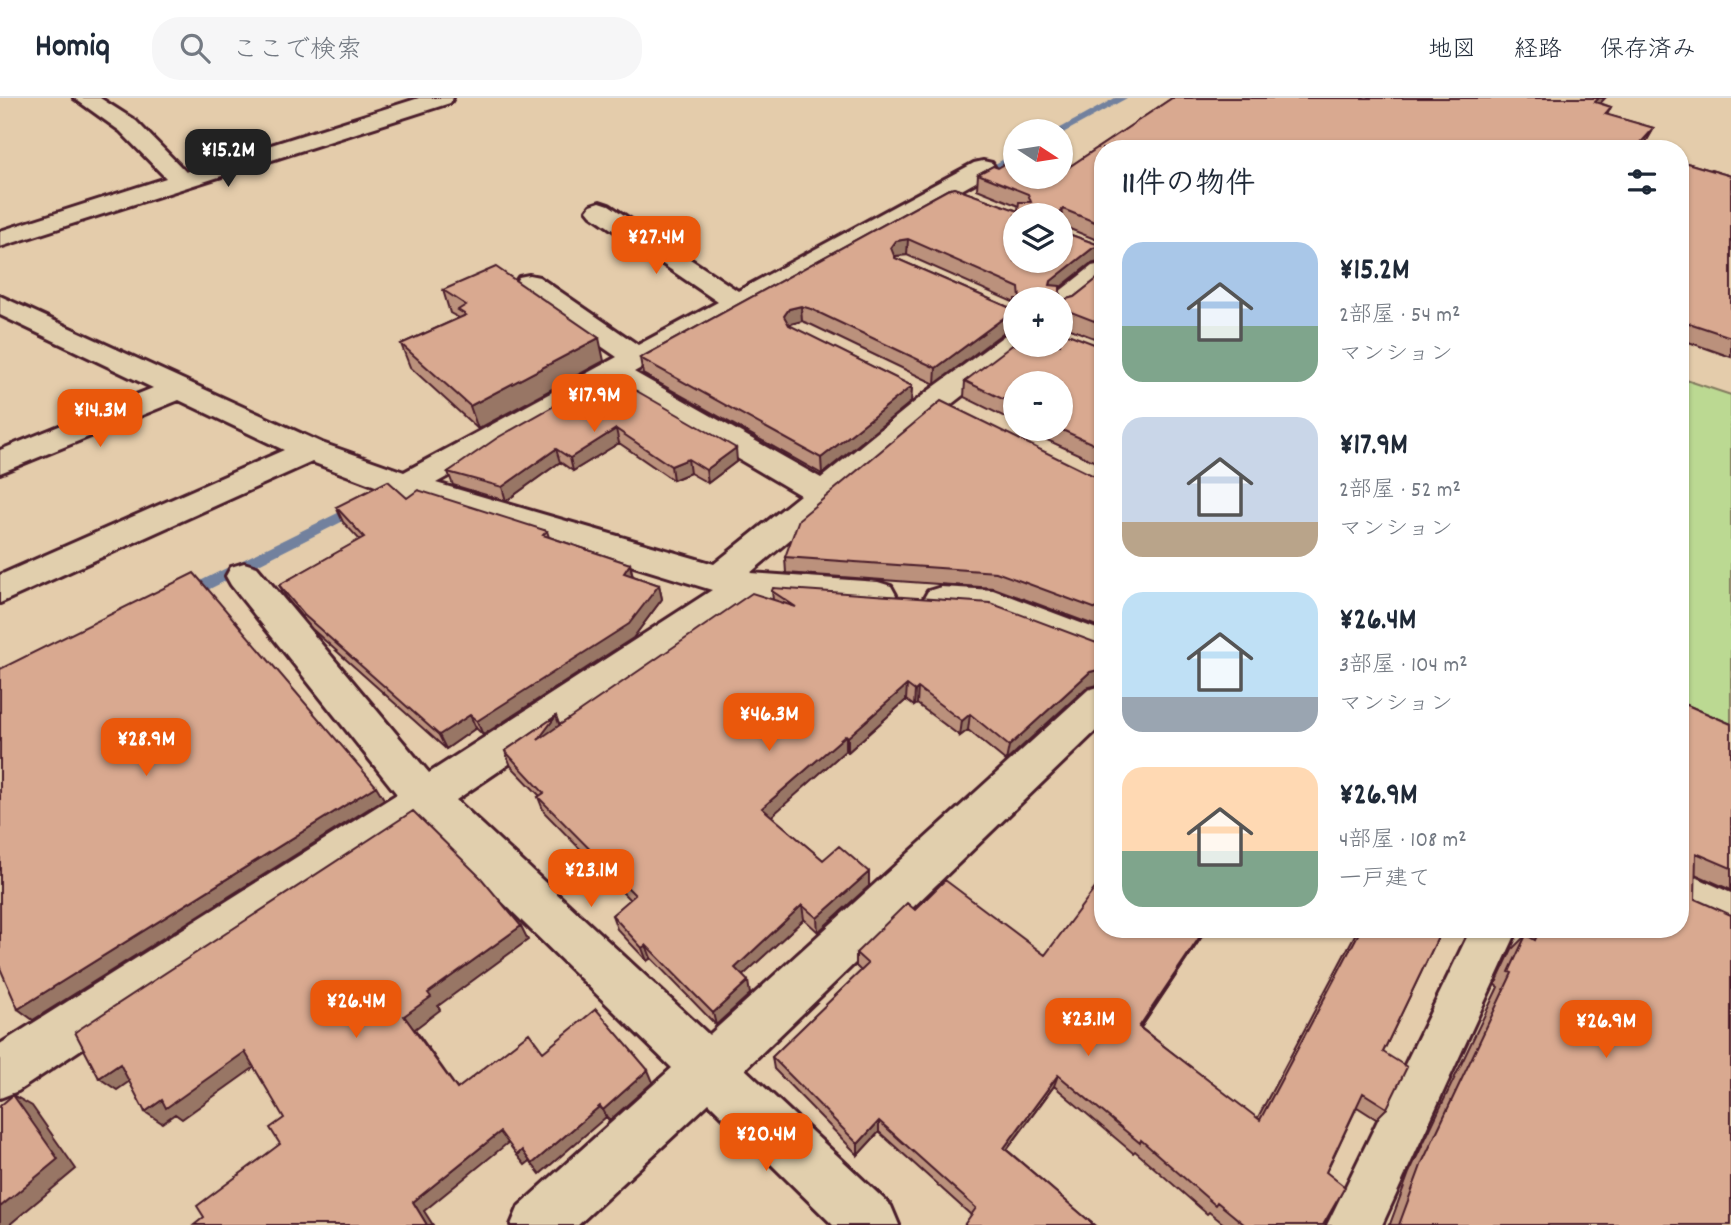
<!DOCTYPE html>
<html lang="ja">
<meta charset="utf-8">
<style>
:root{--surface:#fff;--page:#f6f6f7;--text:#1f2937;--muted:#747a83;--line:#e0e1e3;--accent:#ea580c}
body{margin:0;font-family:Dekko,"Klee One",sans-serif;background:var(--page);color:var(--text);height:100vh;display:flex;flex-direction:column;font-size:26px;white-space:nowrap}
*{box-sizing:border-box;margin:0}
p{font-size:23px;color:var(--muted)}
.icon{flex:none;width:38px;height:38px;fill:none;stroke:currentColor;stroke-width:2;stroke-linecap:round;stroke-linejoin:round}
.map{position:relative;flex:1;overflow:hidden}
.details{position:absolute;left:1094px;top:42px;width:595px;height:798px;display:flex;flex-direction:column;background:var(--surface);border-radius:28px;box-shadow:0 2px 5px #0004}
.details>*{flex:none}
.needle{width:46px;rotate:102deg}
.tools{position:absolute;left:1003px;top:21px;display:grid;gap:14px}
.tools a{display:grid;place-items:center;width:70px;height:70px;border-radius:50%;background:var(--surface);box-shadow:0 2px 5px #0004;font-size:35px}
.price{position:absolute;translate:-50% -60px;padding:0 16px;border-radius:14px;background:var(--accent);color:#fff;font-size:23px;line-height:46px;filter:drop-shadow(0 2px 4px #0008)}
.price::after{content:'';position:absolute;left:50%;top:42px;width:21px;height:16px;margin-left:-10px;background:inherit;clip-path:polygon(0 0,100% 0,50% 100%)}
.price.active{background:#222;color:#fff}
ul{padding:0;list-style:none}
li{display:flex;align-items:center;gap:21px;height:175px;padding:0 28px}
li span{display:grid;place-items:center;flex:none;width:196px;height:140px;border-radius:21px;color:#555}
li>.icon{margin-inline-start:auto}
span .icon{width:84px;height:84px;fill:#fffc;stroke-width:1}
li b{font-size:30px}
h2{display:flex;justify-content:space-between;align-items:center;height:84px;padding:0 28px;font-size:30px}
header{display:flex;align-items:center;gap:42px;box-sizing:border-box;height:98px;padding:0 35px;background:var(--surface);border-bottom:2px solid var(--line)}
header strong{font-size:33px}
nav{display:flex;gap:38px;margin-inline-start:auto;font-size:24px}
.search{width:490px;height:63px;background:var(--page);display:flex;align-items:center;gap:18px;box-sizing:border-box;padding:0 24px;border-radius:28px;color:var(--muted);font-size:26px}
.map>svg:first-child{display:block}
.green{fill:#bbd992;stroke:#827c5e;stroke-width:2}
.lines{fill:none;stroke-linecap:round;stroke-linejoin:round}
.stream{fill:#72819e;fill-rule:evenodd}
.minor-casing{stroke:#4a1f2b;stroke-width:6}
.minor{fill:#e1cfad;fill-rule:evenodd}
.wall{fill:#bb917c;stroke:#4a1f2b;stroke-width:2}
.shaded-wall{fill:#987665;stroke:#4a1f2b;stroke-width:2}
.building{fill:#d9a990;stroke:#4a1f2b;stroke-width:2}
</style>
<header>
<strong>Homiq</strong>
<div class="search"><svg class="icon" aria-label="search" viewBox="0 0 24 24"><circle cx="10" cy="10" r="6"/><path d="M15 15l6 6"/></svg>ここで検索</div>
<nav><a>地図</a><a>経路</a><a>保存済み</a></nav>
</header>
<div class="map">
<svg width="1731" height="1127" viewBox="0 0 1731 1127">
<rect width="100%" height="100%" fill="#e4ccab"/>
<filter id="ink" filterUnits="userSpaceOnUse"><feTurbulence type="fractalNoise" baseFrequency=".0143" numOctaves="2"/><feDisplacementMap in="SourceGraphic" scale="14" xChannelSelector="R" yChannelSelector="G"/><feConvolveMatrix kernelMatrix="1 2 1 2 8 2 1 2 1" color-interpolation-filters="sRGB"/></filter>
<g filter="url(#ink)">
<!-- green -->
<path class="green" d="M 1680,280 L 1731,297 L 1731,632 L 1680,609 Z"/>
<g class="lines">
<!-- stream -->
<path class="stream" d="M 1115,0 L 1127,0 L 1063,35 L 1055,33 Z
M 1015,55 L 1015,62 L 982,80 L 973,78 Z
M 358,405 L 365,410 L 363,413 L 192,500 L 182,500 L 180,496 L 182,492 Z"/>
<defs>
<path id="minor" d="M 74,0 L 100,0 L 136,23 L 186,74 L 419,0 L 453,0 L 450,5 L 0,149 L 0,133 L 166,80 L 120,33 Z
M 983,63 L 992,65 L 995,70 L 992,75 L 634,274 L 821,380 L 927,294 L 1005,237 L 1015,234 L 1015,247 L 1027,247 L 1025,249 L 949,308 L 750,475 L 878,484 L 891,488 L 896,497 L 891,506 L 878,510 L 752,502 L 456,702 L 709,937 L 1088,592 L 1102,588 L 1102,627 L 745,971 L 891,1108 L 899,1127 L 833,1127 L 709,1005 L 578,1127 L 511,1127 L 519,1108 L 672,970 L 422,725 L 18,993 L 0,1000 L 0,946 L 397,696 L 231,487 L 226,478 L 231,469 L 244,465 L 257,469 L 429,675 L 712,492 L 394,395 L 312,364 L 0,505 L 0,477 L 284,352 L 179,302 L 0,375 L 0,352 L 153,290 L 0,217 L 0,198 L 322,345 L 404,374 L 617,259 L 519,191 L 515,185 L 519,179 L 529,177 L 539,179 L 638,247 L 718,204 L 591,117 L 587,112 L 591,107 L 600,104 L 609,107 L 738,193 L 974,65 ZM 612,287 L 800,397 L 714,466 L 436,385 Z
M 1102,166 L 1102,187 L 1070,213 L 1060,215 L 1060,201 L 1050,201 L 1092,168 Z
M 941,489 L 993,492 L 1102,533 L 1102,562 L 989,518 L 941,515 L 928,511 L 923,502 L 928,493 Z
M 1680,772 L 1731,795 L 1731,839 L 1680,815 Z
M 1471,831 L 1518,831 L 1382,1127 L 1327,1127 Z"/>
</defs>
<!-- minor casing -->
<use href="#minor" class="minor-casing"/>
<!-- minor -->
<use href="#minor" class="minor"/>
</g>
<!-- wall -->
<path class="wall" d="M 1172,0 L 1605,0 L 1600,5 L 1611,9 L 1607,17 L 1654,30 L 1646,44 L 1640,51 L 1102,51 L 1102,144 L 1060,127 L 1060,117 L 1015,117 L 1015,163 L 1060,163 L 1060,133 L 1102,148 L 1099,164 L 1090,166 L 1060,190 L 1060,199 L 1063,202 L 1074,199 L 1102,177 L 1102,243 L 1060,227 L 1060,201 L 1015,201 L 1015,205 L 907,157 L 895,158 L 895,160 L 1015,212 L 1015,232 L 1003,235 L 935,286 L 812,227 L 802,223 L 790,226 L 789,228 L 912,288 L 911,304 L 822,376 L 643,276 L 640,260 L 947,92 L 954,90 L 1018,113 L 1019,108 L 977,91 L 978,76 L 993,68 L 998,70 L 1005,66 L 1015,70 L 1015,79 L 1035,79 L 1048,84 L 1055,79 L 1060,79 L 1060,75 Z
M 1680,63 L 1731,78 L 1731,259 L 1680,241 Z
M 443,192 L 604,263 L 478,331 L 410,269 L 401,246 L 459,220 L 450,215 Z
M 1102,249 L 1102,367 L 1023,331 L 1060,331 L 1015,285 L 1015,324 L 964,299 L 965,283 Z
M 609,277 L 737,363 L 708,385 L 690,375 L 673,382 L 619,345 L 573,373 L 560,364 L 506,403 L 453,387 L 448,374 Z
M 1092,377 L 1102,379 L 1102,530 L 994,490 L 786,475 L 785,459 Z
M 407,400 L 547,433 L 549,439 L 630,466 L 633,478 L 659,487 L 662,501 L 633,540 L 483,637 L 476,630 L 446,651 L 312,531 L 288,502 L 279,487 L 360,442 L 343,424 L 336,409 Z
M 772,493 L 1102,547 L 1102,586 L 1086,590 L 1006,663 L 968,632 L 960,638 L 917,606 L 914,608 L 906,602 L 848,654 L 846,652 L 771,718 L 823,762 L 869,774 L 869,788 L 818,834 L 804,821 L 742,878 L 750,896 L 716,927 L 651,860 L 647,863 L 617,831 L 612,817 L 630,802 L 544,714 L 538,699 L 540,698 L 511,668 L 505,653 L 556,618 L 559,627 L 773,502 Z
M 1680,604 L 1731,626 L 1731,792 L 1695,776 L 1695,801 L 1731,1127 L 1388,1127 L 1390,1126 L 1409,1075 L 1498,889 L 1495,887 L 1512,851 L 1526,837 L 1529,839 L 1532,831 L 1680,831 Z
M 915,812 L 1045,857 L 1102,831 L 1207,831 L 1141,930 L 1257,1021 L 1358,831 L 1442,831 L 1383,954 L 1387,1010 L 1376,1021 L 1357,1009 L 1326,1074 L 1323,1127 L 1225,1127 L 1209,1114 L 1207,1116 L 1135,1053 L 1133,1055 L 1054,988 L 1007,1052 L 1094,1127 L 971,1117 L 879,1034 L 858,1057 L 774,971 L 772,959 L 861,873 L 856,868 L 856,855 Z"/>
<!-- shaded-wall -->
<path class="shaded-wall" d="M 1599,0 L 1605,0 L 1588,19 L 1595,4 Z
M 1654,30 L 1646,44 L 1640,51 L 1636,51 Z
M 1063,111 L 1061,127 L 1060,127 L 1060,114 Z
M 908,141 L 907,157 L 895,158 L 891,166 L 891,150 L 896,143 Z
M 1102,148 L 1099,164 L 1090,166 L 1048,199 L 1051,183 L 1093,150 Z
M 801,208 L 802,223 L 790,226 L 785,234 L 784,218 L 789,211 Z
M 1015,217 L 1015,232 L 1003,235 L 935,286 L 936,270 L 1005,219 Z
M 599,240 L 604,263 L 478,331 L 470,308 Z
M 912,288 L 911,304 L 822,376 L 821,360 Z
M 616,331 L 619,345 L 573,373 L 570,360 Z
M 736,350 L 737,363 L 708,385 L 706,372 Z
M 556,351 L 560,364 L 506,403 L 502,389 Z
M 688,361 L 690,375 L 673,382 L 671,368 Z
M 630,466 L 633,481 L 624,475 Z
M 659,487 L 662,501 L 633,540 L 483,637 L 477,623 Z
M 1102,571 L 1102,586 L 1086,590 L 1006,663 L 1009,648 L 1090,574 Z
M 907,587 L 906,602 L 848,654 L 848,639 Z
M 918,590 L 917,606 L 914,608 L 915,593 Z
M 970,616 L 968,632 L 960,638 L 962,623 Z
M 470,617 L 476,630 L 446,651 L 439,637 Z
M 556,618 L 562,634 L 538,642 Z
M 846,637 L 846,652 L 764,725 L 762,710 Z
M 376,688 L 384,701 L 33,922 L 18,911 Z
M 869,774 L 869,788 L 818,834 L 817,820 Z
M 802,807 L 804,821 L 737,883 L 735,870 Z
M 521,828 L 528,842 L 438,908 L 440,912 L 415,931 L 466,1003 L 404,918 L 428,895 Z
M 1205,831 L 1207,831 L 1133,941 L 1139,929 Z
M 646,847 L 651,860 L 647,863 L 642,850 Z
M 748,883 L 750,896 L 716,927 L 713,915 Z
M 245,954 L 259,966 L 182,1021 L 175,1016 L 162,1025 L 145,1014 L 162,1002 Z
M 120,966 L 137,978 L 117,992 L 99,980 Z
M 648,972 L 653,984 L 609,1023 L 603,1012 Z
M 1058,977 L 1054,988 L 1001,1060 L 1004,1050 Z
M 13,997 L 32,1008 L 76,1071 L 9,1127 L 0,1127 L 0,1109 Z
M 600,1008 L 606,1019 L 540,1076 L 532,1066 Z
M 879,1023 L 879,1034 L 858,1057 L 858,1046 Z
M 500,1034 L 509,1044 L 424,1113 L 433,1127 L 427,1127 L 413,1104 Z
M 522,1052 L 530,1063 L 525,1067 L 517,1057 Z"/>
<!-- building -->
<path class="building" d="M 1172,0 L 1599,0 L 1595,4 L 1611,9 L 1605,16 L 1654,30 L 1636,50 L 1638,51 L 1102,51 L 1102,127 L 1063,111 L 1060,114 L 1060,117 L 1015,117 L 1015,163 L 1060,163 L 1060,133 L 1102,148 L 1093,150 L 1051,183 L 1050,187 L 1060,188 L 1060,199 L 1063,202 L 1074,199 L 1102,177 L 1102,226 L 1061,210 L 1060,214 L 1060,201 L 1020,201 L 1019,190 L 908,141 L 896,143 L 891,150 L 895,160 L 1015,212 L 1015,217 L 1005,219 L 936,270 L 811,211 L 801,208 L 789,211 L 784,218 L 789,227 L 912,288 L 821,360 L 640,260 L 947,92 L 954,90 L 1018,113 L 1019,104 L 1031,104 L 1028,96 L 978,76 L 993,68 L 998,70 L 1005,66 L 1015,70 L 1015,79 L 1035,79 L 1048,84 L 1055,79 L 1060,79 L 1060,75 Z
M 1680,63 L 1731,78 L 1731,239 L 1680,222 Z
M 496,169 L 599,240 L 470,308 L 401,246 L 466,217 L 458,212 L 466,207 L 443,192 Z
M 1060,233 L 1102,249 L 1102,350 L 1060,331 L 1060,285 L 1015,285 L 1015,307 L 965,283 L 1015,245 L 1015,247 L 1060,247 Z
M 609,277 L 736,350 L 706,372 L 688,361 L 671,368 L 616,331 L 570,360 L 556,351 L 502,389 L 448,374 L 497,340 Z
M 941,303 L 1092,377 L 1102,379 L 1102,513 L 996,474 L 785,459 L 799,421 Z
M 388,383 L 407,400 L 418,392 L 547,433 L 543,437 L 630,466 L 624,475 L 659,487 L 629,526 L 477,623 L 470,617 L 439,637 L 304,517 L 279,487 L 364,439 L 336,409 Z
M 194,475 L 376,688 L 18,911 L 0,870 L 0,571 Z
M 773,490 L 990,505 L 1102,547 L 1102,571 L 1090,574 L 1009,648 L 970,616 L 962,623 L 918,590 L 915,593 L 907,587 L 848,639 L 846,637 L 762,710 L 823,762 L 839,748 L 869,774 L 817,820 L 802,807 L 735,870 L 748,883 L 713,915 L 646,847 L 642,850 L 612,817 L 635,797 L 538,699 L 544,695 L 505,653 L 556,618 L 538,642 L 752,495 L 796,509 L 772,493 Z
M 1680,604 L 1731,626 L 1731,770 L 1696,755 L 1695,801 L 1731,817 L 1731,1127 L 1399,1127 L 1422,1065 L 1512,875 L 1509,874 L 1526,837 L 1535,842 L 1540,831 L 1680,831 Z
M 413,713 L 481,780 L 521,828 L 428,895 L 431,899 L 404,918 L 457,991 L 529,935 L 543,954 L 596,911 L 648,972 L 603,1012 L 600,1008 L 532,1066 L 522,1052 L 517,1057 L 500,1034 L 413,1104 L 427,1127 L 194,1127 L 204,1119 L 197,1108 L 280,1046 L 270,1030 L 284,1020 L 245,954 L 166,1010 L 162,1002 L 145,1014 L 120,966 L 99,980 L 75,934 Z
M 1102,781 L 1102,831 L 1205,831 L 1139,929 L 1260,1022 L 1361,831 L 1442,831 L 1383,954 L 1407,969 L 1387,1010 L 1363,995 L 1326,1074 L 1345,1089 L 1323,1127 L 1245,1127 L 1217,1104 L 1215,1107 L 1141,1042 L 1140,1045 L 1058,977 L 1004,1050 L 1094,1127 L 964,1127 L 976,1110 L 879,1023 L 858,1046 L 772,959 L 868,866 L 856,855 L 907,805 L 915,812 L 945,782 L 1045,857 Z
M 13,997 L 58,1061 L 0,1109 L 0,1008 Z"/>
</g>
</svg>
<div class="tools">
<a><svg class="needle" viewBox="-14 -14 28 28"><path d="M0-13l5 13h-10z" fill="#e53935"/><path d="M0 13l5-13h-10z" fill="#747a83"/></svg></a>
<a><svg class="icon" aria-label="layers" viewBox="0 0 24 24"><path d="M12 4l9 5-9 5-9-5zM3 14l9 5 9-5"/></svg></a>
<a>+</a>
<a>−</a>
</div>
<b class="price active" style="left:228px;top:91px">¥15.2M</b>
<b class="price" style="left:656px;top:178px">¥27.4M</b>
<b class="price" style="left:594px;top:336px">¥17.9M</b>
<b class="price" style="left:100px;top:351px">¥14.3M</b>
<b class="price" style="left:769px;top:655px">¥46.3M</b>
<b class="price" style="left:146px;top:680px">¥28.9M</b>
<b class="price" style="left:591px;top:811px">¥23.1M</b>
<b class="price" style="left:356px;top:942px">¥26.4M</b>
<b class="price" style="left:1088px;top:960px">¥23.1M</b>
<b class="price" style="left:1606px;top:962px">¥26.9M</b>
<b class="price" style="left:766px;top:1075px">¥20.4M</b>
<section class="details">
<h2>11件の物件<svg class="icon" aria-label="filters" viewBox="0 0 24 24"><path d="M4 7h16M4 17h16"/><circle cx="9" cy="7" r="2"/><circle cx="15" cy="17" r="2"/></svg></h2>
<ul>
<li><span style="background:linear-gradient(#a9c7e8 60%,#7fa58c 0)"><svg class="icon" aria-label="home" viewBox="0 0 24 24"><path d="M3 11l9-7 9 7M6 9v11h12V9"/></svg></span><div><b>¥15.2M</b><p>2部屋 · 54 m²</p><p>マンション</p></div></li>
<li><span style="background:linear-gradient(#c9d6e8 75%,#b9a48a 0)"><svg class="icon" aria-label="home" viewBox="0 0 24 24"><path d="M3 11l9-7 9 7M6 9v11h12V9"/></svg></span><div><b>¥17.9M</b><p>2部屋 · 52 m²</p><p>マンション</p></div></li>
<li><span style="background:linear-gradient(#bfe0f5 75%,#9aa5b1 0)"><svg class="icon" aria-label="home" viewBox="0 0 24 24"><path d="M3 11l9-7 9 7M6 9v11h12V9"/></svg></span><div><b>¥26.4M</b><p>3部屋 · 104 m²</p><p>マンション</p></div></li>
<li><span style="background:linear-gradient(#ffd9b3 60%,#7fa58c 0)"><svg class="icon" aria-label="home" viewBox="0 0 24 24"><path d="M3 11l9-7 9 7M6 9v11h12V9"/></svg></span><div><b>¥26.9M</b><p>4部屋 · 108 m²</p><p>一戸建て</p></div></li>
</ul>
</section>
</div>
